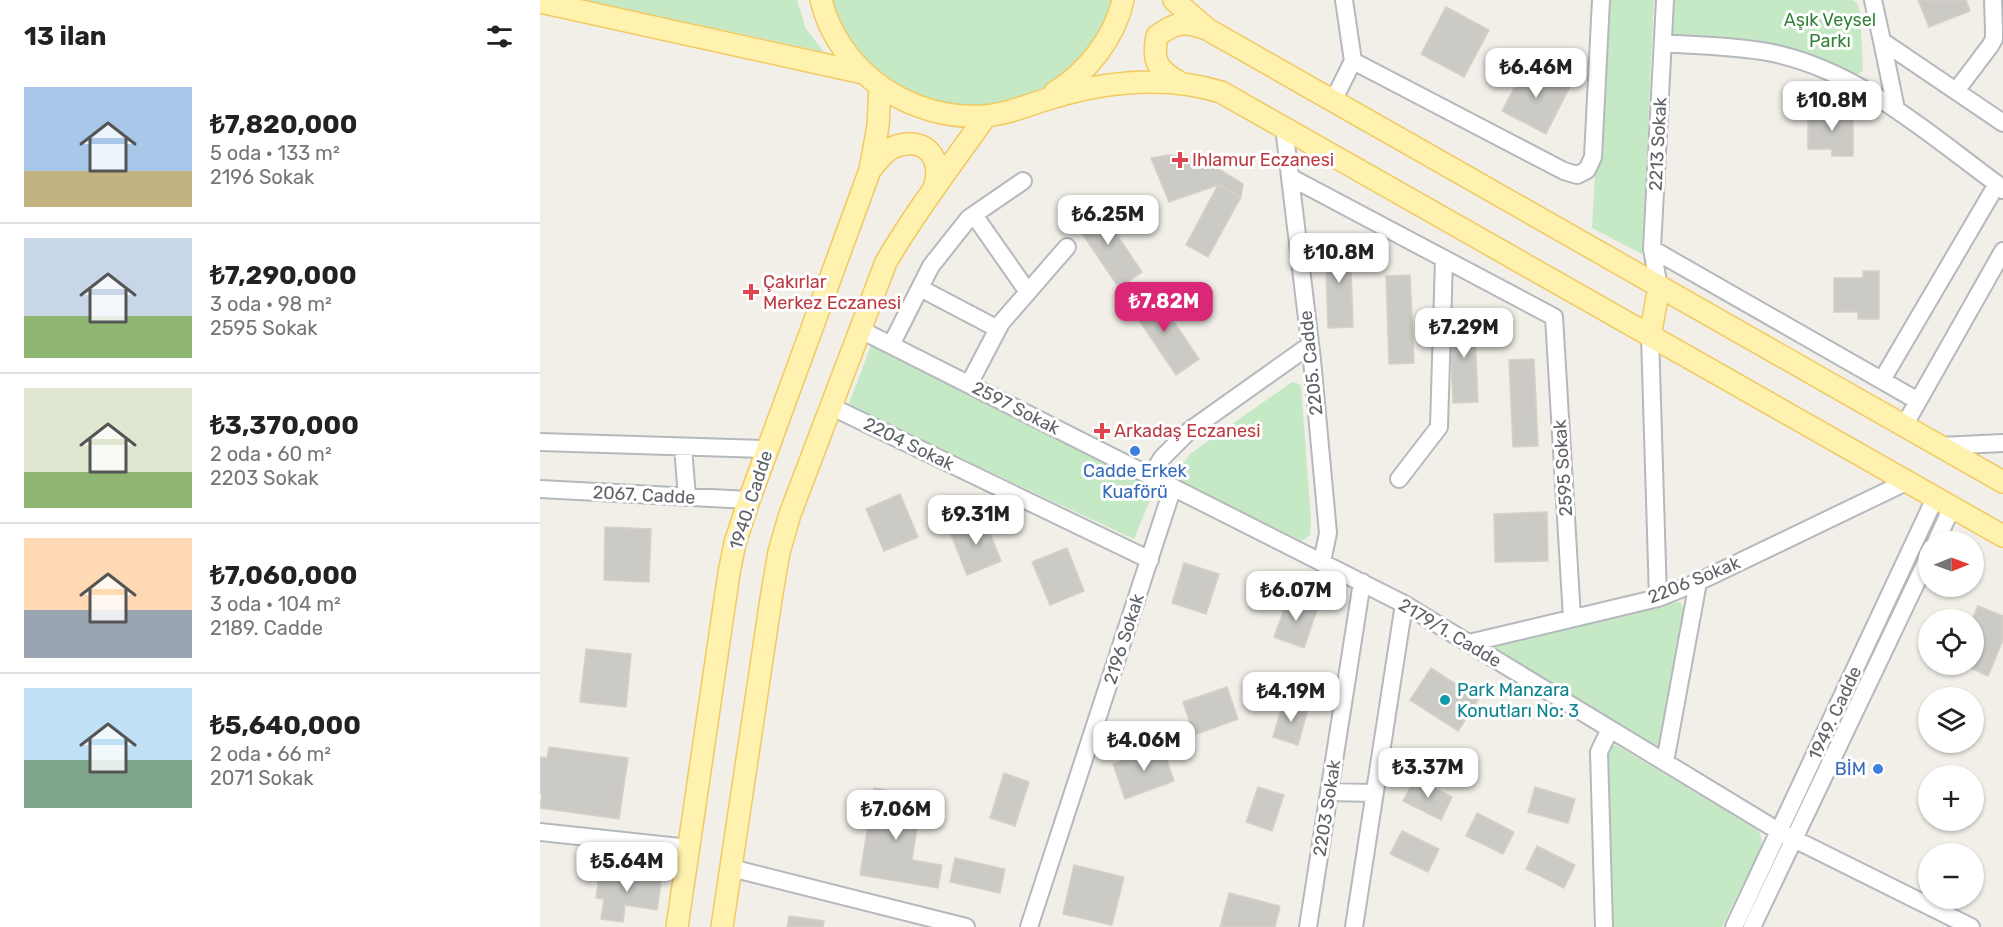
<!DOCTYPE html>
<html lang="tr">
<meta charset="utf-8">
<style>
:root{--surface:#fff;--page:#f6f6f6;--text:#222;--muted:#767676;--line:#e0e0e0;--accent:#db2777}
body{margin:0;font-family:Rubik,sans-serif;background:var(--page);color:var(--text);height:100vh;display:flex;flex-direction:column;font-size:22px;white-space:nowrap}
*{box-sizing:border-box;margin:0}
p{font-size:20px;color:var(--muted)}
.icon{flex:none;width:33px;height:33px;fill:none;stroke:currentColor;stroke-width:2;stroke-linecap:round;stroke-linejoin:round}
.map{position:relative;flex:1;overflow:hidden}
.panel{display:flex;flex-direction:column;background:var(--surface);width:540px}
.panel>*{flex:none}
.needle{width:39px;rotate:89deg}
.controls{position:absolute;left:1378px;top:531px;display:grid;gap:12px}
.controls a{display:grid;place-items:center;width:66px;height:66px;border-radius:50%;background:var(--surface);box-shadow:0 2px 4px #0004;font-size:30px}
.price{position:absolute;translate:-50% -51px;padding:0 14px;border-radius:12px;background:#fff;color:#222;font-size:20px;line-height:39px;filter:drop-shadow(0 2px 3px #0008)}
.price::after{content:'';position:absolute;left:50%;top:36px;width:18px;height:14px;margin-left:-9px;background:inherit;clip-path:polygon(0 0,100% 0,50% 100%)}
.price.current{background:var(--accent);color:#fff}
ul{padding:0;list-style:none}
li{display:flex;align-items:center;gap:18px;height:150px;padding:0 24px}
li+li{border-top:2px solid var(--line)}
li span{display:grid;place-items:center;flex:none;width:168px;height:120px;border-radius:0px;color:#555}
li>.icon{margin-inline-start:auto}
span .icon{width:72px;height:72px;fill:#fffc;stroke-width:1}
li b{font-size:26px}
h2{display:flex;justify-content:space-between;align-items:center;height:72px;padding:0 24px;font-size:26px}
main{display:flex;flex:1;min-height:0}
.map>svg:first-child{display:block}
.green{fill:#c5e8c5}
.building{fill:#cccac5;stroke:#d6d1c6;stroke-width:1.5}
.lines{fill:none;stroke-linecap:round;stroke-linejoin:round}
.minor-casing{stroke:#b5b8bc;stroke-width:20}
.major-casing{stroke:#f2c960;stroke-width:24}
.minor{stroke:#fff;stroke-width:16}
.major{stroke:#fff2af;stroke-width:21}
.health-dot{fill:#e0444e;stroke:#fff;stroke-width:2}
.shop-dot{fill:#3f7fe0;stroke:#fff;stroke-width:2}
.culture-dot{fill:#0f9aa8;stroke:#fff;stroke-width:2}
.labels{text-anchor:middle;stroke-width:6;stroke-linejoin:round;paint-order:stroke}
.park-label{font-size:18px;fill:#348238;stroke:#fff}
.street-label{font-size:18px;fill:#5f6368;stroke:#fff}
.health-label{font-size:18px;fill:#be3a42;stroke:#fff;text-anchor:start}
.shop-label{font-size:18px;fill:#366cbe;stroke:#fff}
.culture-label{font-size:18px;fill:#0d838f;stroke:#fff;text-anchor:start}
</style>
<main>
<section class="panel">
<h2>13 ilan<svg class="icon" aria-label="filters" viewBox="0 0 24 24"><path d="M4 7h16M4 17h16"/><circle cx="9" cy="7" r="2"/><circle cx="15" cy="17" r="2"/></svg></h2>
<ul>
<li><span style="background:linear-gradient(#a9c7e8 70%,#c2b280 0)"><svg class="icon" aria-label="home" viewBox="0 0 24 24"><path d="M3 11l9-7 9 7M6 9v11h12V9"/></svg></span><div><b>₺7,820,000</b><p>5 oda · 133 m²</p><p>2196 Sokak</p></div></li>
<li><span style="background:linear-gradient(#c9d6e8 65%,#8fb573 0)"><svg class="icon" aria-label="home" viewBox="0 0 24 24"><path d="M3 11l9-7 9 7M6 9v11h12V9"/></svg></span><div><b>₺7,290,000</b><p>3 oda · 98 m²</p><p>2595 Sokak</p></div></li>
<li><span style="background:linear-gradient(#dfe7d0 70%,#8fb573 0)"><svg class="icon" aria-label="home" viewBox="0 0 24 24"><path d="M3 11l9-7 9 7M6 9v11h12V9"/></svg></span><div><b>₺3,370,000</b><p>2 oda · 60 m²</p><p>2203 Sokak</p></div></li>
<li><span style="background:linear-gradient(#ffd9b3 60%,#9aa5b1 0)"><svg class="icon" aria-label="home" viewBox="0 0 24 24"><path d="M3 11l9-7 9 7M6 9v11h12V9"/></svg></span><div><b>₺7,060,000</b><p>3 oda · 104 m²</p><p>2189. Cadde</p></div></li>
<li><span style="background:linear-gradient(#bfe0f5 60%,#7fa58c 0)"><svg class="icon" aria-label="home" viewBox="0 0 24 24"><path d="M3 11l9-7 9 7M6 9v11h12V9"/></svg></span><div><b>₺5,640,000</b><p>2 oda · 66 m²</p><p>2071 Sokak</p></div></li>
</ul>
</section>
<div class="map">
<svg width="1463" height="927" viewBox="0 0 1463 927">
<rect width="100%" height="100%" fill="#f1efe8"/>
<!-- green -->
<path class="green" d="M 45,0 L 257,0 L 266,29 L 284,52 Z
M 292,0 L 572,0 C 547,96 429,140 348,82 C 318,61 304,33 292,0 Z
M 1065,0 L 1114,0 L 1102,254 L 1052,228 Z
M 1133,0 L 1312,0 L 1317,3 L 1320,12 L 1323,70 L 1315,78 L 1265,53 L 1218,43 L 1132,37 Z
M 332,343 L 615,488 L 594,539 L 308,406 Z
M 752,382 L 761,385 L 771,521 L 770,535 L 762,541 L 638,481 L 639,469 L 650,454 Z
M 1139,602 L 1146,610 L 1122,742 L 1117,747 L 1109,748 L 952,649 L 953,646 L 1131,603 Z
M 1076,745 L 1217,829 C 1223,838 1223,842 1219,852 L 1182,927 L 1070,927 L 1067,751 L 1071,746 Z"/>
<!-- building -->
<path class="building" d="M 1378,0 L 1426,0 L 1430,11 L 1389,27 Z
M 906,7 L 949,30 L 924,77 L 881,54 Z
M 987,64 L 1030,86 L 1006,134 L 962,111 Z
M 1297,108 L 1313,108 L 1313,156 L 1292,156 L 1292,149 L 1268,149 L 1268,115 L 1297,115 Z
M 627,155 L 655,157 L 682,171 L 703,184 L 701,197 L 678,185 L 629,202 L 611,158 Z
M 678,185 L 701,197 L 668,257 L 646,245 Z
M 556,204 L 602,272 L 579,288 L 533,220 Z
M 810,239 L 813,327 L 788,328 L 785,240 Z
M 1323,271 L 1339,271 L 1339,319 L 1318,319 L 1318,312 L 1294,312 L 1294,278 L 1323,278 Z
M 870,275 L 874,363 L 849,364 L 846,276 Z
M 613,291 L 659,359 L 636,375 L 590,307 Z
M 934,315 L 938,402 L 913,403 L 909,316 Z
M 994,359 L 998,446 L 973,447 L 969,360 Z
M 360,494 L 378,537 L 344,551 L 326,509 Z
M 1007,512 L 1008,561 L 955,562 L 954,514 Z
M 444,518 L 461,561 L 427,575 L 410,532 Z
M 65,527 L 111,529 L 109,582 L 64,580 Z
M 527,548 L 544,591 L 510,605 L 492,562 Z
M 644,563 L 679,574 L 666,614 L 632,603 Z
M 749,596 L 778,607 L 764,648 L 734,637 Z
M 1438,606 L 1463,616 L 1463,640 L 1448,676 L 1422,664 L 1434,664 L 1434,620 L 1432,620 Z
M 46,649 L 91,654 L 86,707 L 40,702 Z
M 891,668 L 939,699 L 918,731 L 870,700 Z
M 687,687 L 698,719 L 654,735 L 643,702 Z
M 743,702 L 768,709 L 758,745 L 733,737 Z
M 622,746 L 634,781 L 585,799 L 573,764 Z
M 9,747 L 88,758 L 79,819 L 0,808 L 2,794 L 0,794 L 0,757 L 7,758 Z
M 464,773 L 489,782 L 475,826 L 450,818 Z
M 875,778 L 912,797 L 901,820 L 863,801 Z
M 718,787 L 744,795 L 732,831 L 706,822 Z
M 995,787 L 1035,799 L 1028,823 L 988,812 Z
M 334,788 L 382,796 L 372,860 L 402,865 L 398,888 L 320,875 Z
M 937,813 L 974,832 L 963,854 L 926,836 Z
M 862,831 L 899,849 L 888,872 L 850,854 Z
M 997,846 L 1035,865 L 1024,888 L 986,869 Z
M 415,858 L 465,869 L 460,893 L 410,882 Z
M 534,865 L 584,877 L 572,925 L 523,914 Z
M 60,869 L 122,877 L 117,910 L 85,905 L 83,922 L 61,919 L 64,899 L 56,898 Z
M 689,893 L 740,906 L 735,927 L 680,927 Z
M 249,916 L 284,921 L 283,927 L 247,927 Z"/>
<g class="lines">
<defs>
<path id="minor" d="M 1333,0 L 1342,41 L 1463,123
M 1342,41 L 1356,109
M 1123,43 C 1159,46 1202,46 1237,54 C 1321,73 1389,134 1457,184 L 1463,190
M 813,61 L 1024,171 L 1037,175 L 1047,170 L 1053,157 L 1061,0
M 1416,91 L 1450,46 L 1454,39 L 1454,30 L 1453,0
M 793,101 L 813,61 L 804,0
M 744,127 L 772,360 L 788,533 L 782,562
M 750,177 L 1014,317 L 1032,618
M 434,215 L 488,292
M 1112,249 L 1378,401
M 1119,287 L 1112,249 L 1125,0
M 380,288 L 458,329
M 319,329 L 864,604 L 1240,832 L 1431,927
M 1110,336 L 1118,598
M 351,345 L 391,266 L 429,218 L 483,181
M 1342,380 L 1457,184
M 429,384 L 461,323 L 527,247
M 290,406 L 610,560
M 1364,426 L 1463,251
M 0,442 L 227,449
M 1400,446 L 1463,443
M 143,447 L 147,497
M 611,476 L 622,458 L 649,431 L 770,345
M 859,479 L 899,427 L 904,259
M 0,489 L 209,500
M 1396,542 L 1412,507
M 929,643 L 1118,598 L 1158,582 L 1366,482
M 1125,762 L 1158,582
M 789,792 L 834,793
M 0,832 L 149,848
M 191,868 L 426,927
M 489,927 L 633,487
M 768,927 L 822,582
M 814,927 L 864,604
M 1064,927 L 1059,752 L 1070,729
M 1194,927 L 1395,498
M 1212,927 L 1389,556"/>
<path id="major" d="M 281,0 C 299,73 371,121 445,116 C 470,114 492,103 515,97 C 569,81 627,76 681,92 L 1463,536
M 634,0 L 667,29 L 1463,482
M 0,2 L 323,73
M 639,82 C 617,70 612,61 617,36 C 635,23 642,21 664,28
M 515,92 C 547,73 575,37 583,0
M 330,170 C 337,162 344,151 354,147 C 386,135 404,159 394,188
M 1110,336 L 1119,287
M 137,927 L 189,573 L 195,543 L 209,500 L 330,170 L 338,126 L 340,87
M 182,927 L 231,599 L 239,552 L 250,514 L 346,262 C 376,211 412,164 446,116"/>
</defs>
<!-- minor casing -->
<use href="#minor" class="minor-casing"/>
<!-- major casing -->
<use href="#major" class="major-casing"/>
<!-- minor -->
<use href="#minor" class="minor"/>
<!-- major -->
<use href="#major" class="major"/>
</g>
<!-- markers -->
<g class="health-dot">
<path d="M637 151h6v6h6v6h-6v6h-6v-6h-6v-6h6z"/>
<path d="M208 283h6v6h6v6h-6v6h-6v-6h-6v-6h6z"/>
<path d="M559 422h6v6h6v6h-6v6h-6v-6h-6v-6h6z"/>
</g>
<g class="shop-dot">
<circle cx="595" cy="451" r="6"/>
<circle cx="1338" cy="769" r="6"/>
</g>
<circle class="culture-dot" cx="905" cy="700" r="6"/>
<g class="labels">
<!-- park labels -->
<g class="park-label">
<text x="1290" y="26">Aşık Veysel<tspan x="1290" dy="21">Parkı</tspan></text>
</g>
<!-- street labels -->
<g class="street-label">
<text transform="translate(1118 144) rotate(-87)" y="6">2213 Sokak</text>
<text transform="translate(771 363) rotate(-96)" y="6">2205. Cadde</text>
<text transform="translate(476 408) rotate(27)" y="6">2597 Sokak</text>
<text transform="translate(369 444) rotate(26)" y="6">2204 Sokak</text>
<text transform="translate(1023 468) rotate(-94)" y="6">2595 Sokak</text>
<text transform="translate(104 495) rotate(3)" y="6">2067. Cadde</text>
<text transform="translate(211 500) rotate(-72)" y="6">1940. Cadde</text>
<text transform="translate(1154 580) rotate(-22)" y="6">2206 Sokak</text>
<text transform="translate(910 633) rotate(31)" y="6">2179/1. Cadde</text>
<text transform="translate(584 639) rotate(-72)" y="6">2196 Sokak</text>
<text transform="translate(1295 713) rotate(-65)" y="6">1949. Cadde</text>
<text transform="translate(787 808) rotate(-81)" y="6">2203 Sokak</text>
</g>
<!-- health labels -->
<g class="health-label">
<text x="652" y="166">Ihlamur Eczanesi</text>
<text x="223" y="288">Çakırlar<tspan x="223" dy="21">Merkez Eczanesi</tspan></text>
<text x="574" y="437">Arkadaş Eczanesi</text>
</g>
<!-- shop labels -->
<g class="shop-label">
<text x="595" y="477">Cadde Erkek<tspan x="595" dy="21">Kuaförü</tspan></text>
<text x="1326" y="775" text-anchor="end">BİM</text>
</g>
<!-- culture labels -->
<g class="culture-label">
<text x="917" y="696">Park Manzara<tspan x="917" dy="21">Konutları No: 3</tspan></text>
</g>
</g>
</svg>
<div class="controls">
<a><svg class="needle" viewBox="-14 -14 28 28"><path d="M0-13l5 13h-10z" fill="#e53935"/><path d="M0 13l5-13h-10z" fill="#767676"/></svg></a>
<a><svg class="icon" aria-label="locate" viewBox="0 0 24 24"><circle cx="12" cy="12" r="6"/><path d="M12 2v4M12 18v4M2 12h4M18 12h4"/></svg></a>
<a><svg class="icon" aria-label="layers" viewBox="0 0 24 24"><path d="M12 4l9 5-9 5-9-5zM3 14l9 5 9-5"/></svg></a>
<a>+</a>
<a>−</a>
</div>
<b class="price" style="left:996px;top:99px">₺6.46M</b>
<b class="price" style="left:1292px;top:132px">₺10.8M</b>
<b class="price" style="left:568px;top:246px">₺6.25M</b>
<b class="price" style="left:799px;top:284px">₺10.8M</b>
<b class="price current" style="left:624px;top:333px">₺7.82M</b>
<b class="price" style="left:924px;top:359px">₺7.29M</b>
<b class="price" style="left:436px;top:546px">₺9.31M</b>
<b class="price" style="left:756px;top:622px">₺6.07M</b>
<b class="price" style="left:751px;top:723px">₺4.19M</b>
<b class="price" style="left:604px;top:772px">₺4.06M</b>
<b class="price" style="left:888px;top:799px">₺3.37M</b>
<b class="price" style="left:356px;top:841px">₺7.06M</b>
<b class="price" style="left:87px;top:893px">₺5.64M</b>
</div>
</main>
